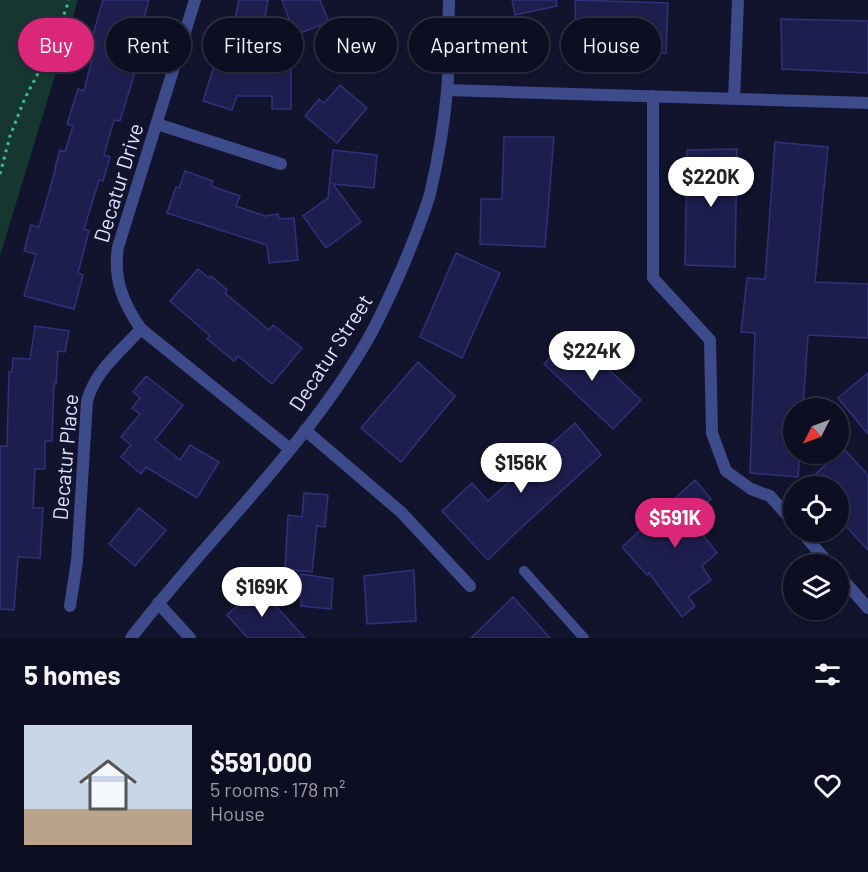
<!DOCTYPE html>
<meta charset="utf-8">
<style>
:root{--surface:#0e0e22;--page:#1c1c2f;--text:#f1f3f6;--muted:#9b9ca5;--line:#2e2e40;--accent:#db2777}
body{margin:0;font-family:Barlow,sans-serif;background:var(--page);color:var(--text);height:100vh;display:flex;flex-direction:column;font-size:22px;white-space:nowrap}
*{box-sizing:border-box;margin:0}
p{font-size:20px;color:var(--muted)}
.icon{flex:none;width:33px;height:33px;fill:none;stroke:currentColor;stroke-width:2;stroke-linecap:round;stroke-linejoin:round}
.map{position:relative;height:638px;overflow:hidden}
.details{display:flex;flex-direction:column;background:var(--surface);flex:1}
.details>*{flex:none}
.banner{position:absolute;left:18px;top:18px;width:832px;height:54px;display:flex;gap:12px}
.needle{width:39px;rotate:228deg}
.controls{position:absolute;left:783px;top:398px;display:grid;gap:12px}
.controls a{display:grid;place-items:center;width:66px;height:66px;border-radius:50%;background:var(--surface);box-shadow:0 2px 4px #0004,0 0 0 2px var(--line);font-size:30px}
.price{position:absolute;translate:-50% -51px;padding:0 14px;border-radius:21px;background:#fff;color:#222;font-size:20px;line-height:39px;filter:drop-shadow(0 2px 3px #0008)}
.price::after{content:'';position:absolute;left:50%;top:36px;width:18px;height:14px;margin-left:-9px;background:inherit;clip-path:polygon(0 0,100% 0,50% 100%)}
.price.current{background:var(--accent);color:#fff}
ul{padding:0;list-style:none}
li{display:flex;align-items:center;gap:18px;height:150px;padding:0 24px}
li+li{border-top:2px solid var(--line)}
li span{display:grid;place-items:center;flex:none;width:168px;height:120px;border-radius:0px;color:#555}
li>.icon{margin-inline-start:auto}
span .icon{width:72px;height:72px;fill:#fffc;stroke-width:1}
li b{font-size:26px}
h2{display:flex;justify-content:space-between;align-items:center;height:72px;padding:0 24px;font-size:26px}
.chip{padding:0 21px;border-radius:27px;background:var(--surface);box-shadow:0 2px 4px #0004,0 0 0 2px var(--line);font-size:21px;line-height:54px}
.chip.current{background:var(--accent);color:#fff}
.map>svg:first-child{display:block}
.green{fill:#15372f}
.building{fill:#1e1e4e;stroke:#313179;stroke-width:1.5}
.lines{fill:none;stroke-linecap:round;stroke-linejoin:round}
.path{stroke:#33be9a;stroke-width:3;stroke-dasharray:3 4.5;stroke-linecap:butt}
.service{stroke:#3e4b8b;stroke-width:10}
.minor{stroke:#3e4b8b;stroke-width:12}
.labels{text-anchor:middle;stroke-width:4.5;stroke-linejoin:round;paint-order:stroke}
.street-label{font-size:21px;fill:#dee1ff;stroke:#12132d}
</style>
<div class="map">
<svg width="868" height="638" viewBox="0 0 868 638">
<rect width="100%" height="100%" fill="#12132d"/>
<!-- green -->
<path class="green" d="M 0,0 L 78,0 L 0,256 Z"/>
<!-- building -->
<path class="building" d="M 103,0 L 149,0 L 132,60 L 138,62 L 120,121 L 114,120 L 104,155 L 110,157 L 103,181 L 99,180 L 84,229 L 89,231 L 78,273 L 83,275 L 74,309 L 24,296 L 36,254 L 24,251 L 31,225 L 39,227 L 56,167 L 55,167 L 60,150 L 65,152 L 73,126 L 67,124 L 78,89 L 84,91 L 96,43 L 91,42 Z
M 239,0 L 268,0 L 263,29 L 234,24 Z
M 282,0 L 320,0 L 329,22 L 295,35 Z
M 512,0 L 556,0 L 557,6 L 515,15 Z
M 575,0 L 668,3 L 666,53 L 576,46 Z
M 781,19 L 868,21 L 868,73 L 782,69 Z
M 218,53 L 261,66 L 291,66 L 291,109 L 272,109 L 272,96 L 237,96 L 232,110 L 203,101 Z
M 340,85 L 367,108 L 337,143 L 305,116 L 319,99 L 324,103 Z
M 504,137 L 554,137 L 545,247 L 480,244 L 481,199 L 502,199 Z
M 775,142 L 828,147 L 815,282 L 868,284 L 868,338 L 808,335 L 803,408 L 794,408 L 794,453 L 800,453 L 798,477 L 750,473 L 755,333 L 741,332 L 747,278 L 765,279 Z
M 737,149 L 735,267 L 685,265 L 687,150 Z
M 333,150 L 377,155 L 374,188 L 333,184 L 361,222 L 326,248 L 303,216 L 328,198 Z
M 185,171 L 213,181 L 211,186 L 240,196 L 236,206 L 265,216 L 278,214 L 279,219 L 294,218 L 298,260 L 269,263 L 267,245 L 167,213 L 176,187 L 179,188 Z
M 456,253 L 500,273 L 462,358 L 420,337 Z
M 198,269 L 209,278 L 211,276 L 227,290 L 225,293 L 269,330 L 273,325 L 302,348 L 272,384 L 238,356 L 234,361 L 207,339 L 210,336 L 170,301 Z
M 35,326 L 69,331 L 65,352 L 58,351 L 56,384 L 54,384 L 52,441 L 45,441 L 45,469 L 35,469 L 33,508 L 43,508 L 40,558 L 18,557 L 14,610 L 0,609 L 0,446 L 7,446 L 9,372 L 12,372 L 13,358 L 30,359 Z
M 572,334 L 641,400 L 613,429 L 544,364 Z
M 418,362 L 455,396 L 401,462 L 361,428 Z
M 868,373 L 868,434 L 838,398 Z
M 146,376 L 183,405 L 155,440 L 180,460 L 190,445 L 219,462 L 197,498 L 146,467 L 141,474 L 121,457 L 131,445 L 121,437 L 140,414 L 132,408 L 140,398 L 133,392 Z
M 575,423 L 601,455 L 523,526 L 488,560 L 442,511 L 472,483 L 488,501 Z
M 843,448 L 868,475 L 868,550 L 838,518 L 838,486 L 803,486 Z
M 695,480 L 711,499 L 690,518 L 717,553 L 702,566 L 711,580 L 688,597 L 695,606 L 682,617 L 649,573 L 647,575 L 622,547 Z
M 304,493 L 328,495 L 325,527 L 317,526 L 312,572 L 285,569 L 288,515 L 302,517 Z
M 139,508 L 166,530 L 135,566 L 109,544 Z
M 414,570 L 416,621 L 367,624 L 364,576 Z
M 301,574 L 333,579 L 331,609 L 301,606 Z
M 258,586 L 293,625 L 305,638 L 248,638 L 227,615 Z
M 513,597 L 550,638 L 471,638 Z"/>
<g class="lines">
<!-- path -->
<path class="path" d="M 0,174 L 10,136 L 25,98 L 55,41 L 69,0"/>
<!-- service -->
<path class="service" d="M 524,571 L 584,638"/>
<!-- minor -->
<path class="minor" d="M 195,0 L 118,247 C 113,279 123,303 141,329 L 290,449
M 447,90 L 868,103
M 653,96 L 653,278 L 710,340 L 712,433 L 726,471 L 751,489 L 770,496 L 794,523
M 734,99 L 738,0
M 157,124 L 281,164
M 305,430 L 401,512 L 470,586
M 801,531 L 829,564
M 838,574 L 868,608
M 158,603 L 190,638
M 70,606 L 77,561 L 87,401 C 95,371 121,351 141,329
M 131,638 C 208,537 304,450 368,339 C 381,316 392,291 403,266 C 413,242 423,218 430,194 C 438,160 444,125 447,91 C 450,61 448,30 449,0"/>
</g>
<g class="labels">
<!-- street labels -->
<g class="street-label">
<text transform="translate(119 183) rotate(-73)" y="7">Decatur Drive</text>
<text transform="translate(331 353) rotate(-57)" y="7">Decatur Street</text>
<text transform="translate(66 457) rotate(-85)" y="7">Decatur Place</text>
</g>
</g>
</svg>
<div class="controls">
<a><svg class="needle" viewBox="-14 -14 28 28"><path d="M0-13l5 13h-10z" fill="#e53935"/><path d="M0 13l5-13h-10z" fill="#9b9ca5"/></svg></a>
<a><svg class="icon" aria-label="locate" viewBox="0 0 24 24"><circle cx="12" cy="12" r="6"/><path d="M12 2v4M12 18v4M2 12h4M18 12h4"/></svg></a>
<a><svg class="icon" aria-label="layers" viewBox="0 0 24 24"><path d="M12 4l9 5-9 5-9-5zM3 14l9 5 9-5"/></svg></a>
</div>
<b class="price" style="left:711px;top:208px">$220K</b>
<b class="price" style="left:592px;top:382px">$224K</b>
<b class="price" style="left:521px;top:494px">$156K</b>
<b class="price current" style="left:675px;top:549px">$591K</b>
<b class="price" style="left:262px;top:618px">$169K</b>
<div class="banner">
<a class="chip current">Buy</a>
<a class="chip">Rent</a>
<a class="chip">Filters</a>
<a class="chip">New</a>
<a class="chip">Apartment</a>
<a class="chip">House</a>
</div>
</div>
<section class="details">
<h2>5 homes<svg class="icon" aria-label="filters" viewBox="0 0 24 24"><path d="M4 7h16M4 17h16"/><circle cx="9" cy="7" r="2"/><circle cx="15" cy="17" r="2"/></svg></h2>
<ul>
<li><span style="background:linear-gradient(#c9d6e8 70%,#b9a48a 0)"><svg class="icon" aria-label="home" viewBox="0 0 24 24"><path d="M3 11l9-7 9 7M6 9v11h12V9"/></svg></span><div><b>$591,000</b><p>5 rooms · 178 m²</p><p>House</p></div><svg class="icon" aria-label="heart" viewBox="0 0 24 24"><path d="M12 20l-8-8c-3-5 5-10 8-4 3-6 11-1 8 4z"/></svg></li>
</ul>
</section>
